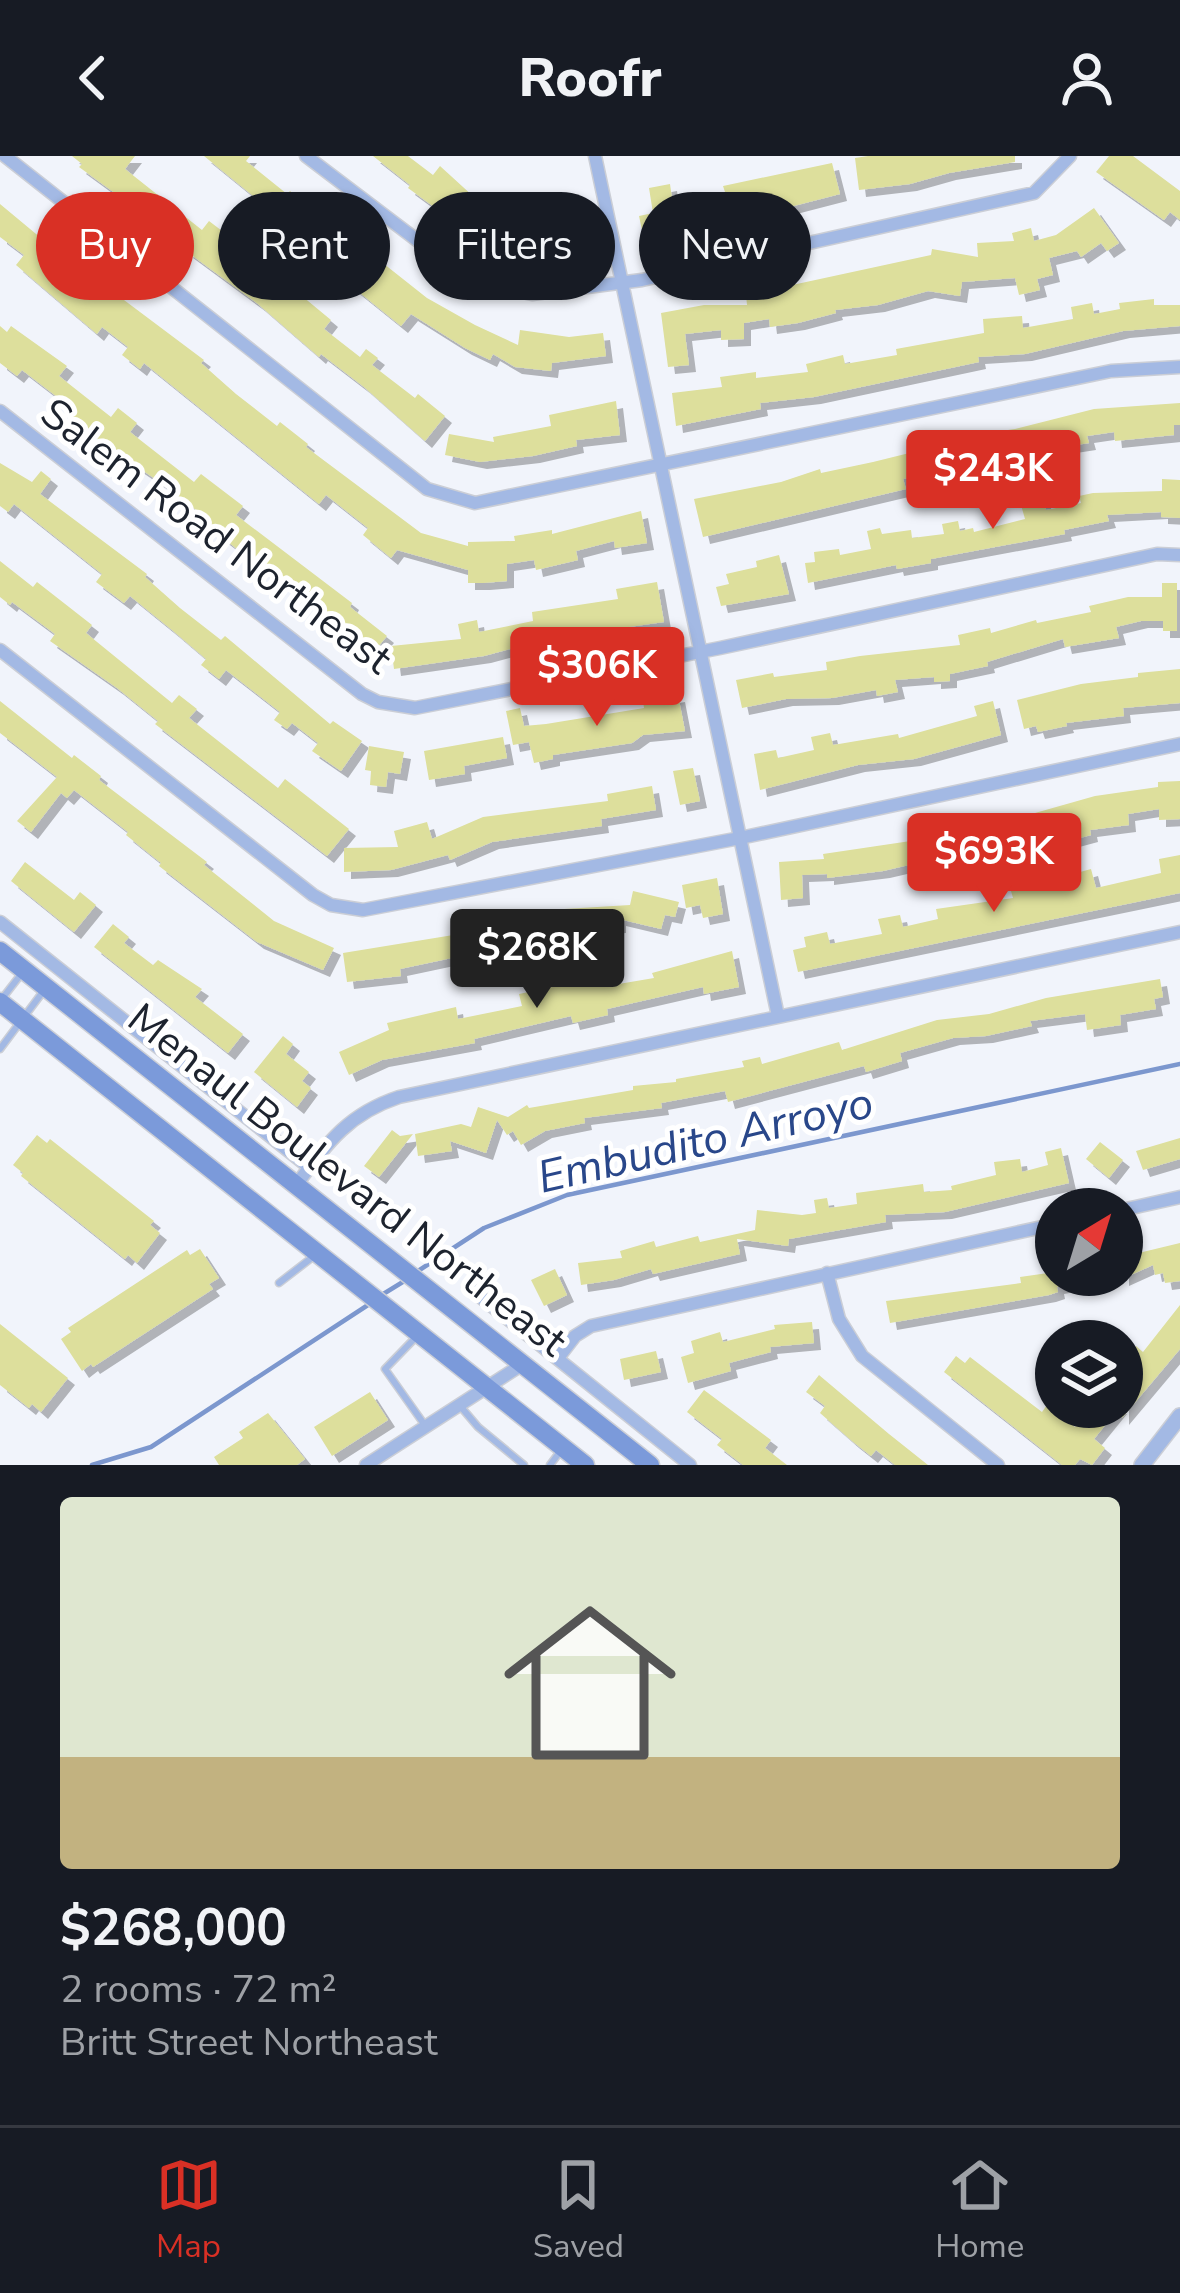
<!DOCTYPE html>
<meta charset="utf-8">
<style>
:root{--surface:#171b24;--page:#242831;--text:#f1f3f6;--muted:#9ea1a6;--line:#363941;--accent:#d93025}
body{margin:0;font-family:"Nunito Sans",sans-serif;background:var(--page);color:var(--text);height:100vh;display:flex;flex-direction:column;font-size:45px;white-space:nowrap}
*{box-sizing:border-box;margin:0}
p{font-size:39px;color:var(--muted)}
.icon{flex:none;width:66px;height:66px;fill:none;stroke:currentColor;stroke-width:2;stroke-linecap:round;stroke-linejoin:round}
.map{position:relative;height:1309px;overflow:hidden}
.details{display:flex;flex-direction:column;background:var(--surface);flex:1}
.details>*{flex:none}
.top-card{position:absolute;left:36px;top:36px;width:1110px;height:108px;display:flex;gap:24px}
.needle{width:78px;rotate:38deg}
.controls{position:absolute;left:1035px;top:1032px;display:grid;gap:24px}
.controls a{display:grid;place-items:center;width:108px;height:108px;border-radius:50%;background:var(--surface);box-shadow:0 3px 9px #0004;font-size:60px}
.price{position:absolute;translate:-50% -102px;padding:0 27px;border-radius:12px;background:var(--accent);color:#fff;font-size:39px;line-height:78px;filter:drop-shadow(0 3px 6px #0008)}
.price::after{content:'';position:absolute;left:50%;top:72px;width:36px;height:27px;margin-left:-18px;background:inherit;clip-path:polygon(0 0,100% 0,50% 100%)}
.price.current{background:#222;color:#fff}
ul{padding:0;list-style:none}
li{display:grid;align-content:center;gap:24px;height:636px;padding:0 60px}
li span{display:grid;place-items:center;height:372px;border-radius:12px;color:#555}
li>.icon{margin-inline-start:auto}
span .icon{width:216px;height:216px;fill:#fffc;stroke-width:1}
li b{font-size:51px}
.tag{padding:0 42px;border-radius:54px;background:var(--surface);box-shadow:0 3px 9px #0004;font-size:42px;line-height:108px}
.tag.current{background:var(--accent);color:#fff}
header{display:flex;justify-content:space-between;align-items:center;height:156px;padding:0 60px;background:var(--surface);font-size:54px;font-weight:800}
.tabs{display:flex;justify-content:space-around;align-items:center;height:168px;border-top:3px solid var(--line);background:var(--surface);font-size:33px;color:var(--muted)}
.tabs a{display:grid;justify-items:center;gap:6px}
.tabs .current{color:var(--accent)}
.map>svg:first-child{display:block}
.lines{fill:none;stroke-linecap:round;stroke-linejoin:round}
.stream{stroke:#7c97ce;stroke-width:4.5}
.building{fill:#dddf9c;filter:url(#shadow)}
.service-casing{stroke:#cbced6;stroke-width:9}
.minor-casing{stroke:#cbced6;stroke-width:15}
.tertiary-casing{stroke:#cbced6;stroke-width:18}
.secondary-casing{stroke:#cbced6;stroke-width:21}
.service{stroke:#a3b9e4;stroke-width:6}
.minor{stroke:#a3b9e4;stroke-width:12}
.tertiary{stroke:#a3b9e4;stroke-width:15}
.secondary{stroke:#7b9ada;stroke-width:18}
.labels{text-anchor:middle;stroke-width:10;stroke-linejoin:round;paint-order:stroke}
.street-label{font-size:42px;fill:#1d232e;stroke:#fff}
.water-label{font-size:45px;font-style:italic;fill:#29478a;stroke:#fff}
</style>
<header><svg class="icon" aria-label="back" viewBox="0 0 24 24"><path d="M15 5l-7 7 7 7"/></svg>Roofr<svg class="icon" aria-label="person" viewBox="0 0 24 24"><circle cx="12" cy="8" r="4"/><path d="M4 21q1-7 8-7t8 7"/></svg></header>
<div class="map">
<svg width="1180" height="1309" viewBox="0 0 1180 1309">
<defs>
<filter id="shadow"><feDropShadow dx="7" dy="7" stdDeviation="0" flood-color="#0004"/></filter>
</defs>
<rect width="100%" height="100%" fill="#f1f4fb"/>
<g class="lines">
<!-- stream -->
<path class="stream" d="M 415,1117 L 484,1072 L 567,1039 L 1180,908
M 380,1140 L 406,1124
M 92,1309 L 151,1291 L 371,1147"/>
</g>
<!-- building -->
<path class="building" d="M 72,0 L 135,0 L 125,13 L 202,74 L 209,65 L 230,81 L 222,90 L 272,129 L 279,121 L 331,164 L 324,173 L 360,201 L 366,193 L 378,202 L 372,209 L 415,242 L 418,238 L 445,260 L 425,285 L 364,231 L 321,198 L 319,201 L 258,148 L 186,95 L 189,91 L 79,11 L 82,8 Z
M 204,0 L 250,0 L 246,5 L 287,38 L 290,35 L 358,92 L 360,89 L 427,142 L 475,169 L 518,189 L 520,174 L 569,181 L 603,177 L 606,200 L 552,207 L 551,215 L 515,211 L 493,198 L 490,204 L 465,192 L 411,158 L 401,170 L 268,63 L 273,56 Z
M 373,0 L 408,0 L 433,19 L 440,10 L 475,42 L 470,48 L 502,74 L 511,49 L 523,54 L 516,74 L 533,80 L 525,101 L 482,86 L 408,32 L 410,29 Z
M 868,0 L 1015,0 L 1015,6 L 949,17 L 910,28 L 859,34 L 855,2 Z
M 1109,0 L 1133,0 L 1180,35 L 1180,64 L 1170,56 L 1164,64 L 1096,16 Z
M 832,7 L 840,38 L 728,67 L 643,79 L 639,60 L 653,57 L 649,32 L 670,28 L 672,42 L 725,36 L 723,30 Z
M 0,48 L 65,102 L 69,97 L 98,121 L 96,123 L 204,204 L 201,207 L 236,238 L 277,270 L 280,266 L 308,288 L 306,291 L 421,377 L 468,390 L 468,386 L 515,385 L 514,380 L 552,374 L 552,378 L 641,355 L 647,387 L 615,392 L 614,385 L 576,395 L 578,404 L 536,414 L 534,404 L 507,408 L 507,425 L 483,427 L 468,427 L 468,414 L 397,394 L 391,402 L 363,379 L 368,372 L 326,339 L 319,348 L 144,207 L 140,213 L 122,199 L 128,191 L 102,171 L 97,178 L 16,109 L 24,99 L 0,81 Z
M 1094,52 L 1119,87 L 1107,95 L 1101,87 L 1081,101 L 1077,95 L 1049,102 L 1053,119 L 1037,123 L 1040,134 L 1019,139 L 1015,122 L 962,126 L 960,140 L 928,135 L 878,149 L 835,154 L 836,157 L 798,167 L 770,171 L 769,163 L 744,167 L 744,183 L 721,184 L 721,174 L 685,178 L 689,209 L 668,211 L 661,157 L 704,149 L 747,149 L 746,139 L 931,99 L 932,93 L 978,101 L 977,87 L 1014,85 L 1012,77 L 1031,72 L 1034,85 L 1056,79 Z
M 577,59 L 582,95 L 559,98 L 554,62 Z
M 1154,143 L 1154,149 L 1180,149 L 1180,170 L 1123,175 L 1025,198 L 978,201 L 979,206 L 814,241 L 760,247 L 761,253 L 676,270 L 672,237 L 722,231 L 720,221 L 756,216 L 756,222 L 808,216 L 806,208 L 843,199 L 845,208 L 897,199 L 896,193 L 984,177 L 983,163 L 1022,160 L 1023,172 L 1073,163 L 1071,151 L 1092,147 L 1094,158 L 1120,153 L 1119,147 Z
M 0,170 L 7,176 L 11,170 L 67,210 L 59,220 L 111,261 L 118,252 L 137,267 L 130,276 L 194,326 L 201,318 L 243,350 L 236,359 L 352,447 L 350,451 L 387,480 L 372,498 L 201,365 L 205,361 L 164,329 L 95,282 L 97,279 L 61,251 L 65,247 L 22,214 L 17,220 L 0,207 Z
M 616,245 L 620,279 L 576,284 L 577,290 L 533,300 L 480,306 L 445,299 L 449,278 L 494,286 L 493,281 L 551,270 L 549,259 Z
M 1180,247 L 1180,269 L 1174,269 L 1174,279 L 1115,285 L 1114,276 L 1087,280 L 1089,287 L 1050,293 L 1052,300 L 1014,311 L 1013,306 L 970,311 L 970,308 L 916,320 L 903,323 L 906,333 L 703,381 L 694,343 L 781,326 L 820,313 L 821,317 L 873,306 L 966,283 L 966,280 L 1015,273 L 1094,253 Z
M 0,307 L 32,326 L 41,315 L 51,323 L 40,338 L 147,418 L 145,421 L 180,452 L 221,484 L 225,480 L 330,568 L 333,565 L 362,585 L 341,615 L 312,595 L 318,587 L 292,567 L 287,573 L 274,564 L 280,556 L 226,514 L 219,523 L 201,509 L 206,503 L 172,474 L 130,440 L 124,447 L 96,426 L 102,418 L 14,348 L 8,356 L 0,350 Z
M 1162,323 L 1180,324 L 1180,362 L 1161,361 L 1161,356 L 1107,359 L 1109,365 L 1064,374 L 1065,378 L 931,403 L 931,407 L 897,413 L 896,409 L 808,427 L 805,407 L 815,406 L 814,396 L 839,393 L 840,399 L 871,393 L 867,375 L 880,372 L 882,378 L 911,374 L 912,382 L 944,378 L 942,368 L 958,365 L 960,375 L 973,372 L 974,376 L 1025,363 L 1021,349 L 1044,344 L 1046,354 L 1081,347 L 1079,340 L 1093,337 L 1162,335 Z
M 779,399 L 789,438 L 721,450 L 716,431 L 729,428 L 726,418 L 757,411 L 756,405 Z
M 0,405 L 33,431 L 37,426 L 92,469 L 86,477 L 172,547 L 179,539 L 197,553 L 189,562 L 278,632 L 285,623 L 349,673 L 327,700 L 155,568 L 158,565 L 117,532 L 50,485 L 55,478 L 12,446 L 10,449 L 0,441 Z
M 657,426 L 664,466 L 529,485 L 529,488 L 484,500 L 394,513 L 391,490 L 461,483 L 458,468 L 477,464 L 479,476 L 533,465 L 532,456 L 618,443 L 616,433 Z
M 1162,427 L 1177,427 L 1177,475 L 1163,475 L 1163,465 L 1141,465 L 1116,471 L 1119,482 L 1065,491 L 1063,483 L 987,506 L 988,510 L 950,518 L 950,525 L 934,526 L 934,521 L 895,524 L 898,536 L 877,540 L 876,534 L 832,542 L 786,543 L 742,552 L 736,524 L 773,517 L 774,521 L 827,514 L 826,506 L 860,500 L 960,489 L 958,479 L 990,472 L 991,477 L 1036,464 L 1037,467 L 1091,456 L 1089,450 L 1128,441 L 1162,441 Z
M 1180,513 L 1180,547 L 1123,552 L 1124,560 L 1066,567 L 1067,570 L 1038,576 L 1036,570 L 1024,573 L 1017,544 L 1081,528 L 1138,521 L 1138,517 Z
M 678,539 L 685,575 L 643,579 L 632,587 L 553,599 L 553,603 L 534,607 L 529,586 L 513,589 L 506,555 L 520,552 L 524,570 L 546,568 L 644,552 L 643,545 Z
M 0,545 L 72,602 L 74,599 L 101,620 L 99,624 L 207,706 L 204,709 L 274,765 L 334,792 L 323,814 L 257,786 L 159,710 L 161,707 L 126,679 L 128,676 L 74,634 L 67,642 L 61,637 L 31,676 L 17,665 L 57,621 L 0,577 Z
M 993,545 L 1001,579 L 914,603 L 858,609 L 760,634 L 754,598 L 776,594 L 778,602 L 814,594 L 811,581 L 830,577 L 833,589 L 898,578 L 899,582 L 977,560 L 974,550 Z
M 503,581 L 507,602 L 464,610 L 465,618 L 429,624 L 424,595 Z
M 369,590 L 404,596 L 400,618 L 388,616 L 386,631 L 370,629 L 371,615 L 365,614 Z
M 693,612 L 700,645 L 680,649 L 673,615 Z
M 1180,625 L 1180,663 L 1159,664 L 1159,653 L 1128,658 L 1129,669 L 1090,674 L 1091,679 L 1050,690 L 1046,677 L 1021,682 L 1023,690 L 1010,693 L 1009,685 L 982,690 L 983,694 L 940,706 L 939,702 L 883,715 L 827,722 L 827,718 L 802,719 L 803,742 L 781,744 L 779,706 L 824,703 L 823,698 L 924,683 L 984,667 L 983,664 L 1035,657 L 1095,640 L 1158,631 L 1158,626 Z
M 652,630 L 656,654 L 601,663 L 602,670 L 492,686 L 450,704 L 448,699 L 391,714 L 344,716 L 344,692 L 398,691 L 394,675 L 427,666 L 432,683 L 483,661 L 608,645 L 607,638 Z
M 1180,699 L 1180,737 L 798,816 L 793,794 L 806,791 L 804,781 L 827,776 L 830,788 L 882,778 L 878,763 L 900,759 L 903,771 L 938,763 L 936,753 L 1013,742 L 1011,735 L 1091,713 L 1096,732 L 1161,717 L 1159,703 Z
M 25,706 L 74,744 L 80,736 L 96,749 L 74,776 L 11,725 Z
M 717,722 L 723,758 L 703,762 L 700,749 L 686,752 L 682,729 Z
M 633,735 L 679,746 L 675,761 L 665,759 L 661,773 L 619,763 L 619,770 L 608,771 L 608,778 L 555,782 L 557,789 L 538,793 L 536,783 L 509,789 L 510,793 L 498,795 L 499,804 L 467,809 L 466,799 L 400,813 L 401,820 L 347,826 L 343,797 L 515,769 L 514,766 L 564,753 L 630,749 Z
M 113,768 L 129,781 L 124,787 L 153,809 L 158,804 L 202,833 L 195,841 L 243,878 L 228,897 L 94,791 Z
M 732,795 L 739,831 L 704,838 L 703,831 L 607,853 L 608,859 L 573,867 L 571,860 L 474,883 L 475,887 L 382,904 L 349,919 L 339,896 L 389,874 L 387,867 L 456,851 L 458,863 L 522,850 L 519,838 L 599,821 L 601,831 L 654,822 L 652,817 Z
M 1160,823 L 1163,841 L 1154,843 L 1156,853 L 1120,859 L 1121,869 L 1087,874 L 1085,858 L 1030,865 L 1032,870 L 986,880 L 953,882 L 900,897 L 902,905 L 866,916 L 864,910 L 728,946 L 725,935 L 661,947 L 662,952 L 584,962 L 585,967 L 545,975 L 521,989 L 513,975 L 507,979 L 497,964 L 486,997 L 450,985 L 452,995 L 418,1000 L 415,978 L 461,968 L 471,971 L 478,951 L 508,961 L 527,949 L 529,952 L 633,934 L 633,930 L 676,926 L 676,923 L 744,911 L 742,905 L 760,901 L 762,908 L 839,886 L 842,894 L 937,864 L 989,858 L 1046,842 Z
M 283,880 L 293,888 L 286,898 L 309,916 L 302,925 L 311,932 L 297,951 L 254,916 Z
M 392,974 L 400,980 L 413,978 L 379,1021 L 364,1010 Z
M 37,979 L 47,987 L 50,983 L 154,1065 L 150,1069 L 160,1077 L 137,1107 L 128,1099 L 125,1103 L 21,1020 L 23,1017 L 13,1009 Z
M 1180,982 L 1180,1003 L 1143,1014 L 1136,995 Z
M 1100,986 L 1123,1004 L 1109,1022 L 1086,1003 Z
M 1061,992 L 1069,1027 L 945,1056 L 885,1059 L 886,1066 L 789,1083 L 788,1090 L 737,1083 L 740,1098 L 653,1118 L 651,1113 L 614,1124 L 581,1129 L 578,1107 L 622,1102 L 620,1095 L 654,1085 L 656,1091 L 698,1080 L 700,1086 L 755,1074 L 757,1054 L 802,1059 L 816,1057 L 814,1044 L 827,1042 L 829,1052 L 857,1048 L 856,1037 L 923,1028 L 924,1036 L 952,1034 L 951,1030 L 996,1019 L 994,1006 L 1020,1003 L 1022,1016 L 1048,1009 L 1045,996 Z
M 1180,1087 L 1180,1125 L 1165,1127 L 1163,1117 L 1155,1119 L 1153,1109 L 1122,1123 L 1122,1101 Z
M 200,1093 L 219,1122 L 209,1128 L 213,1133 L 93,1211 L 91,1208 L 82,1215 L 61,1183 L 71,1176 L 68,1172 L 187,1094 L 190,1099 Z
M 555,1113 L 567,1139 L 544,1150 L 531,1124 Z
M 1055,1116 L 1056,1119 L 1084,1119 L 1085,1126 L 1057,1131 L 1058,1136 L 1049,1139 L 890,1167 L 886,1145 L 1021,1127 L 1020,1121 Z
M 1180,1149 L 1180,1193 L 1122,1262 L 1122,1208 L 1136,1190 L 1143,1196 Z
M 812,1166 L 814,1187 L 770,1191 L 771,1196 L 729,1207 L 731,1215 L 688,1227 L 681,1201 L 694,1197 L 691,1185 L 720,1176 L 723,1186 L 775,1173 L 774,1169 Z
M 0,1168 L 68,1222 L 41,1256 L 32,1248 L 29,1252 L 0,1229 Z
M 656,1195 L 661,1216 L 624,1224 L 620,1203 Z
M 956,1200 L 965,1207 L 970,1201 L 1042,1256 L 1047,1249 L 1075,1271 L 1091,1251 L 1120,1251 L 1094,1283 L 1105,1292 L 1092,1309 L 1080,1303 L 1075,1309 L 1062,1309 L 944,1216 Z
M 819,1219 L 889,1278 L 928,1309 L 895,1309 L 876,1294 L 871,1300 L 852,1285 L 820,1257 L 825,1250 L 806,1236 Z
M 704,1234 L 771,1284 L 765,1292 L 787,1309 L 743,1309 L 717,1289 L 722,1283 L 687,1256 Z
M 370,1236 L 388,1264 L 332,1300 L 314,1271 Z
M 268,1257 L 305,1303 L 297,1309 L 219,1309 L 214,1301 L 243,1282 L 239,1276 Z"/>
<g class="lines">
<defs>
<path id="service" d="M 1,844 L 22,817
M 0,893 L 45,833
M 279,1127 L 314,1100
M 417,1180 L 385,1213 L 424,1268
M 461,1251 L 478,1271 L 524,1309
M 550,1309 L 562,1293"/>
<path id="minor" d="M 5,0 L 427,333 L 475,347 L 1111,215 L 1180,211
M 306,0 L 455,113 L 483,128 L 532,138 L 642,124 L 1034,37 L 1070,0
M 595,0 L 778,860
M 0,255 L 362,538 L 378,546 L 415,552 L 720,492 L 1157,398 L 1180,399
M 0,494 L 313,739 L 331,749 L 363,754 L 740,682 L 1180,588
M 0,766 L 309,1011
M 297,1028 C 328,986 348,958 399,941 L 1180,776
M 1122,1054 L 1180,1041
M 827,1117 L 839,1163 L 862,1200 L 998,1309
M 468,1131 L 690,1309
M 558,1202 L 575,1180 L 591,1170 L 1056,1068
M 366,1309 L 523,1208"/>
<path id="tertiary" d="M 1142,1309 L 1180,1260"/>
<path id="secondary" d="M 0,795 L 650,1309
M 0,846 L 585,1309"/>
</defs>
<!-- service casing -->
<use href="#service" class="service-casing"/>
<!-- minor casing -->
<use href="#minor" class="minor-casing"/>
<!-- tertiary casing -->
<use href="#tertiary" class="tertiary-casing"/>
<!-- secondary casing -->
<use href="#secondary" class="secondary-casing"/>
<!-- service -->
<use href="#service" class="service"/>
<!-- minor -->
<use href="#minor" class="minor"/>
<!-- tertiary -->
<use href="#tertiary" class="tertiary"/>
<!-- secondary -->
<use href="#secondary" class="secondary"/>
</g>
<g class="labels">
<!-- street labels -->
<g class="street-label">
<text transform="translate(217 379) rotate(37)" y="15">Salem Road Northeast</text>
<text transform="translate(348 1023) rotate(38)" y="15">Menaul Boulevard Northeast</text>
</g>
<!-- water labels -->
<g class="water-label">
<text transform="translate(705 983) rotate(-13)" y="16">Embudito Arroyo</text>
</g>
</g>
</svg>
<div class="controls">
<a><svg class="needle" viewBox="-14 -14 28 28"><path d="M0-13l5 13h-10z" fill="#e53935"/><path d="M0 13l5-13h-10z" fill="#9ea1a6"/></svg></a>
<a><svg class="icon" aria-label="layers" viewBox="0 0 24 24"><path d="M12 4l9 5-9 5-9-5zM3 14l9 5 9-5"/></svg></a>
</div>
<b class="price" style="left:993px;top:376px">$243K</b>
<b class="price" style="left:597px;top:573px">$306K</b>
<b class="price" style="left:994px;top:759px">$693K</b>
<b class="price current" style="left:537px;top:855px">$268K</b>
<div class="top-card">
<a class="tag current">Buy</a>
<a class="tag">Rent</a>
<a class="tag">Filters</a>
<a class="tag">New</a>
</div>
</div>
<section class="details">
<ul>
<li><span style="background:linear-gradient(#dfe7d0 70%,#c2b280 0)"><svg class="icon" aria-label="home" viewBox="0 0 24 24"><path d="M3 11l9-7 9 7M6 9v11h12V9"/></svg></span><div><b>$268,000</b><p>2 rooms · 72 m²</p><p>Britt Street Northeast</p></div></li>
</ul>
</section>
<nav class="tabs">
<a class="current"><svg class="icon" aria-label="map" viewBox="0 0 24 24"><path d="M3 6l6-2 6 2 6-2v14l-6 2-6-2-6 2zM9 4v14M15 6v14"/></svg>Map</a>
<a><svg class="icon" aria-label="saved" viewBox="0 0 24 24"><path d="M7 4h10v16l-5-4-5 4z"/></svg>Saved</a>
<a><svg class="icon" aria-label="home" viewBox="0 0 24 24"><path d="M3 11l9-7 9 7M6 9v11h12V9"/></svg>Home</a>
</nav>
